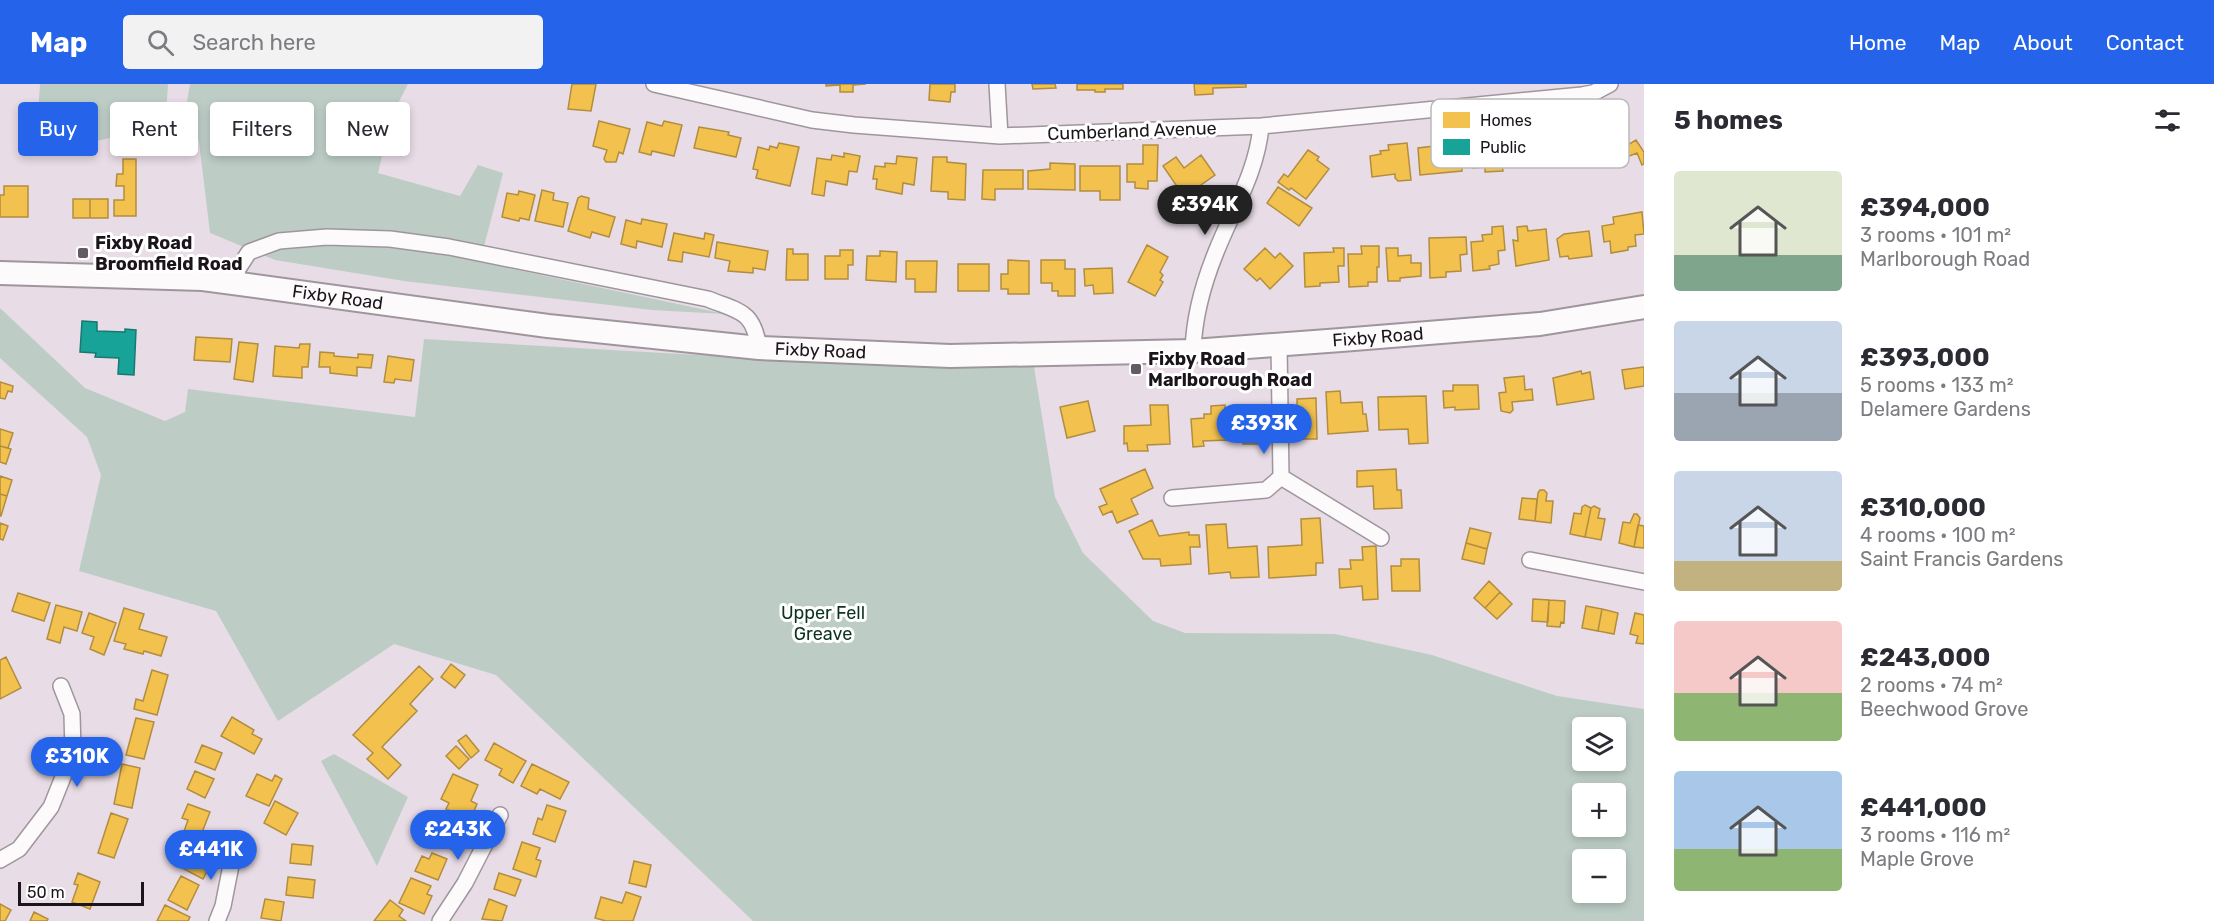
<!DOCTYPE html>
<meta charset="utf-8">
<style>
:root{--surface:#fff;--page:#f2f2f3;--text:#2b2b33;--muted:#7c7c81;--accent:#2563eb}
body{margin:0;font-family:Rubik,sans-serif;background:var(--page);color:var(--text);height:100vh;display:flex;flex-direction:column;font-size:22px;white-space:nowrap}
*{box-sizing:border-box;margin:0}
p{font-size:20px;color:var(--muted)}
.icon{flex:none;width:33px;height:33px;fill:none;stroke:currentColor;stroke-width:2;stroke-linecap:round;stroke-linejoin:round}
.map{position:relative;flex:1;overflow:hidden}
.details{display:flex;flex-direction:column;background:var(--surface);width:570px}
.details>*{flex:none}
.hud{position:absolute;left:18px;top:18px;width:570px;height:54px;display:flex;gap:12px}
.buttons{position:absolute;left:1572px;top:633px;display:grid;gap:12px}
.buttons a{display:grid;place-items:center;width:54px;height:54px;border-radius:6px;background:var(--surface);box-shadow:0 3px 9px #0003;font-size:30px}
.scale{position:absolute;left:18px;bottom:15px;width:126px;box-sizing:border-box;padding-left:6px;border:3px solid #1b151b;border-top:0;font-size:16px;line-height:21px;white-space:nowrap;color:#1b151b;-webkit-text-stroke:4px #fff;paint-order:stroke}
.price{position:absolute;translate:-50% -51px;padding:0 14px;border-radius:21px;background:var(--accent);color:#fff;font-size:20px;line-height:39px;filter:drop-shadow(0 2px 3px #0008)}
.price::after{content:'';position:absolute;left:50%;top:36px;width:18px;height:14px;margin-left:-9px;background:inherit;clip-path:polygon(0 0,100% 0,50% 100%)}
.price.on{background:#222;color:#fff}
ul{padding:0;list-style:none}
li{display:flex;align-items:center;gap:18px;height:150px;padding:0 30px}
li span{display:grid;place-items:center;flex:none;width:168px;height:120px;border-radius:6px;color:#555}
li>.icon{margin-inline-start:auto}
span .icon{width:72px;height:72px;fill:#fffc;stroke-width:1}
li b{font-size:26px}
h2{display:flex;justify-content:space-between;align-items:center;height:72px;padding:0 30px;font-size:26px}
.tag{padding:0 21px;border-radius:6px;background:var(--surface);box-shadow:0 3px 9px #0003;font-size:21px;line-height:54px}
.tag.on{background:var(--accent);color:#fff}
header{display:flex;align-items:center;gap:36px;box-sizing:border-box;height:84px;padding:0 30px;background:var(--accent);color:#fff}
header strong{font-size:28px}
nav{display:flex;gap:33px;margin-inline-start:auto;font-size:21px}
.search{width:420px;height:54px;background:var(--page);display:flex;align-items:center;gap:15px;box-sizing:border-box;padding:0 21px;border-radius:6px;color:var(--muted);font-size:22px}
main{display:flex;flex:1;min-height:0}
.map>svg:first-child{display:block}
.green{fill:#bdcdc6;fill-rule:evenodd}
.homes{fill:#f2c14e;stroke:#b28d3f;stroke-width:1.5}
.public{fill:#17a398;stroke:#187872;stroke-width:1.5}
.lines{fill:none;stroke-linecap:round;stroke-linejoin:round}
.minor-casing{stroke:#9f969d;stroke-width:18}
.primary-casing{stroke:#9f969d;stroke-width:26}
.minor{stroke:#fcfafb;stroke-width:15}
.primary{stroke:#fcfafb;stroke-width:22}
.poi-dot{fill:#635b62;stroke:#fff;stroke-width:2}
.labels{text-anchor:middle;stroke-width:6;stroke-linejoin:round;paint-order:stroke}
.street-label{font-size:18px;fill:#1b151b;stroke:#fff}
.poi-label{font-size:18px;font-weight:bold;fill:#1b151b;stroke:#fff;text-anchor:start}
.park-label{font-size:18px;fill:#0d3222;stroke:#fff}
.key{fill:#fff;stroke:#bbb9bb;stroke-width:1.5}
.key-label{font-size:16px;fill:#1b151b}
</style>
<header>
<strong>Map</strong>
<div class="search"><svg class="icon" aria-label="search" viewBox="0 0 24 24"><circle cx="10" cy="10" r="6"/><path d="M15 15l6 6"/></svg>Search here</div>
<nav><a>Home</a><a>Map</a><a>About</a><a>Contact</a></nav>
</header>
<main>
<div class="map">
<svg width="1644" height="837" viewBox="0 0 1644 837">
<rect width="100%" height="100%" fill="#e8dce6"/>
<!-- green -->
<path class="green" d="M 40,0 L 168,0 L 165,48 L 132,49 L 97,57 L 72,56 L 53,46 L 38,29 Z
M 190,0 L 408,0 L 391,33 L 378,89 L 460,112 L 478,81 L 503,89 L 480,178 L 725,230 L 652,226 L 404,197 L 275,176 L 210,149 L 199,58 L 187,18 Z
M 0,224 L 85,304 L 165,337 L 185,328 L 188,305 L 415,333 L 424,255 L 733,273 L 1034,283 L 1055,413 L 1083,469 L 1153,537 L 1185,549 L 1335,550 L 1432,571 L 1557,612 L 1644,625 L 1644,837 L 753,837 L 496,591 L 394,560 L 278,637 L 216,527 L 79,487 L 101,391 L 87,353 L 0,274 ZM 1582,644 L 1616,644 L 1616,676 L 1582,676 ZM 1582,710 L 1616,710 L 1616,742 L 1582,742 ZM 1582,776 L 1616,776 L 1616,808 L 1582,808 Z
M 334,670 L 408,713 L 377,782 L 321,677 Z"/>
<!-- homes -->
<path class="homes" d="M 572,0 L 596,0 L 591,27 L 568,25 Z
M 826,0 L 866,0 L 853,1 L 853,8 L 840,8 L 840,1 L 826,2 Z
M 930,0 L 955,0 L 955,8 L 951,8 L 950,18 L 929,16 Z
M 1032,0 L 1055,0 L 1056,4 L 1033,5 Z
M 1077,0 L 1123,0 L 1123,5 L 1105,5 L 1105,8 L 1095,8 L 1095,6 L 1077,6 Z
M 1194,0 L 1246,0 L 1246,3 L 1213,4 L 1213,10 L 1195,11 Z
M 1617,36 L 1626,62 L 1636,56 L 1644,68 L 1644,80 L 1642,81 L 1637,69 L 1601,83 L 1587,46 Z
M 599,37 L 630,45 L 623,70 L 619,68 L 616,78 L 606,78 L 604,75 L 607,66 L 593,62 Z
M 664,37 L 682,41 L 674,72 L 652,67 L 651,71 L 639,68 L 647,38 L 662,42 Z
M 699,43 L 729,48 L 728,51 L 741,54 L 736,73 L 694,64 Z
M 1508,48 L 1509,57 L 1516,56 L 1518,80 L 1502,81 L 1503,87 L 1485,88 L 1485,83 L 1473,84 L 1470,57 L 1479,56 L 1478,51 Z
M 1459,53 L 1462,87 L 1420,91 L 1418,64 L 1443,61 L 1443,54 Z
M 779,59 L 799,63 L 790,102 L 756,94 L 758,86 L 753,85 L 758,63 L 769,66 L 770,62 L 777,64 Z
M 1407,59 L 1411,96 L 1398,97 L 1395,94 L 1395,90 L 1372,93 L 1370,72 L 1381,70 L 1380,67 L 1389,66 L 1388,61 Z
M 1143,61 L 1158,61 L 1157,97 L 1148,97 L 1148,105 L 1135,104 L 1135,98 L 1127,98 L 1127,80 L 1143,80 Z
M 1308,66 L 1319,73 L 1317,76 L 1329,85 L 1306,115 L 1291,104 L 1289,106 L 1278,98 L 1284,90 L 1288,93 Z
M 844,69 L 860,72 L 857,88 L 849,87 L 847,101 L 826,97 L 824,112 L 812,110 L 817,74 L 831,76 L 832,71 L 844,73 Z
M 1201,71 L 1215,91 L 1201,101 L 1208,111 L 1191,123 L 1163,82 L 1176,73 L 1184,84 Z
M 897,72 L 917,74 L 914,101 L 903,99 L 902,110 L 876,105 L 877,95 L 873,95 L 875,82 L 885,83 L 885,79 L 896,80 Z
M 933,73 L 947,73 L 947,78 L 966,80 L 965,116 L 948,115 L 948,108 L 931,107 Z
M 123,75 L 136,75 L 136,132 L 114,132 L 114,116 L 124,116 L 124,102 L 116,102 L 117,90 L 123,90 Z
M 1050,79 L 1075,80 L 1075,106 L 1028,105 L 1028,87 L 1050,85 Z
M 1080,82 L 1120,82 L 1120,116 L 1100,116 L 1100,107 L 1080,107 Z
M 983,86 L 1023,86 L 1023,105 L 995,105 L 995,116 L 982,115 Z
M 4,102 L 28,102 L 28,133 L 0,133 L 0,111 L 4,111 Z
M 1278,103 L 1312,124 L 1299,142 L 1267,119 Z
M 542,106 L 554,109 L 553,116 L 568,119 L 563,143 L 535,137 Z
M 519,107 L 535,111 L 529,136 L 520,134 L 519,137 L 502,133 L 507,109 L 518,111 Z
M 581,112 L 589,114 L 588,125 L 615,133 L 609,153 L 592,148 L 590,154 L 568,147 L 578,114 Z
M 73,115 L 90,115 L 90,134 L 73,134 Z
M 90,115 L 108,115 L 108,134 L 90,134 Z
M 1642,128 L 1644,150 L 1635,151 L 1636,162 L 1628,163 L 1628,166 L 1611,169 L 1610,157 L 1604,158 L 1602,142 L 1614,140 L 1613,133 Z
M 642,135 L 667,140 L 662,163 L 637,157 L 636,164 L 621,160 L 626,136 L 641,140 Z
M 1503,142 L 1505,166 L 1498,167 L 1499,180 L 1489,182 L 1490,185 L 1473,187 L 1471,158 L 1483,157 L 1482,151 L 1492,150 L 1492,143 Z
M 1527,142 L 1528,147 L 1546,145 L 1549,176 L 1516,182 L 1513,156 L 1518,157 L 1517,143 Z
M 1589,147 L 1592,172 L 1569,175 L 1568,172 L 1560,173 L 1557,155 L 1564,150 Z
M 674,149 L 704,155 L 705,149 L 714,151 L 709,173 L 683,168 L 682,178 L 668,176 Z
M 1466,153 L 1467,170 L 1460,171 L 1461,187 L 1446,188 L 1446,193 L 1430,194 L 1429,154 Z
M 717,158 L 768,167 L 765,186 L 753,184 L 753,189 L 728,187 L 730,177 L 715,174 Z
M 1147,161 L 1168,173 L 1160,188 L 1163,191 L 1160,196 L 1163,198 L 1155,212 L 1128,198 Z
M 1361,162 L 1379,162 L 1379,183 L 1377,183 L 1377,198 L 1368,198 L 1368,202 L 1349,203 L 1348,170 L 1362,170 Z
M 1265,164 L 1275,174 L 1280,169 L 1293,182 L 1270,205 L 1260,194 L 1257,197 L 1244,185 Z
M 1333,164 L 1344,164 L 1344,182 L 1338,182 L 1339,198 L 1320,199 L 1320,202 L 1305,203 L 1304,169 L 1334,168 Z
M 1386,164 L 1398,164 L 1398,172 L 1411,171 L 1411,179 L 1421,179 L 1421,192 L 1400,194 L 1400,197 L 1388,197 Z
M 787,165 L 793,165 L 793,170 L 808,170 L 808,196 L 786,196 Z
M 840,166 L 853,166 L 853,181 L 848,181 L 848,195 L 825,195 L 825,172 L 840,172 Z
M 880,167 L 897,168 L 896,198 L 866,196 L 867,172 L 880,172 Z
M 1008,176 L 1029,177 L 1029,210 L 1008,210 L 1008,205 L 1001,205 L 1001,190 L 1008,190 Z
M 1041,176 L 1065,176 L 1065,185 L 1075,185 L 1075,212 L 1058,212 L 1058,207 L 1052,207 L 1052,199 L 1041,199 Z
M 906,177 L 937,177 L 936,208 L 915,208 L 915,195 L 906,195 Z
M 958,180 L 989,180 L 989,207 L 958,207 Z
M 1112,184 L 1113,209 L 1094,210 L 1093,201 L 1085,202 L 1084,185 Z
M 196,253 L 232,255 L 230,278 L 194,276 Z
M 239,258 L 258,260 L 253,298 L 234,295 Z
M 300,260 L 310,260 L 308,283 L 302,283 L 302,294 L 273,292 L 275,262 L 299,264 Z
M 320,268 L 334,269 L 334,272 L 358,274 L 358,270 L 373,271 L 371,284 L 357,283 L 357,292 L 330,289 L 330,283 L 319,283 Z
M 388,272 L 414,276 L 411,297 L 395,295 L 394,299 L 384,298 Z
M 1644,283 L 1644,302 L 1625,305 L 1622,286 Z
M 1581,287 L 1582,290 L 1590,288 L 1594,315 L 1557,321 L 1553,294 Z
M 1524,292 L 1525,306 L 1532,305 L 1533,316 L 1512,318 L 1513,326 L 1510,329 L 1501,327 L 1499,309 L 1506,308 L 1504,294 Z
M 0,298 L 13,302 L 12,308 L 8,307 L 5,315 L 0,314 Z
M 1453,301 L 1478,301 L 1479,325 L 1455,326 L 1455,323 L 1444,324 L 1443,307 L 1453,307 Z
M 1340,307 L 1341,319 L 1362,318 L 1363,330 L 1366,330 L 1368,347 L 1328,350 L 1326,308 Z
M 1426,312 L 1428,359 L 1409,360 L 1408,345 L 1379,346 L 1378,313 Z
M 1316,314 L 1317,355 L 1299,355 L 1299,343 L 1291,343 L 1291,332 L 1297,331 L 1297,315 Z
M 1088,317 L 1095,347 L 1067,354 L 1060,323 Z
M 1150,321 L 1168,321 L 1170,360 L 1147,361 L 1148,367 L 1128,367 L 1127,359 L 1124,360 L 1124,342 L 1151,341 Z
M 1225,321 L 1227,356 L 1203,357 L 1204,362 L 1193,363 L 1191,335 L 1204,334 L 1204,330 L 1211,330 L 1211,322 Z
M 1259,321 L 1260,334 L 1268,333 L 1269,345 L 1261,346 L 1261,360 L 1243,360 L 1243,347 L 1238,347 L 1238,336 L 1242,336 L 1242,322 Z
M 0,345 L 13,349 L 8,364 L 0,362 Z
M 0,362 L 11,365 L 6,380 L 0,378 Z
M 1145,385 L 1153,404 L 1131,415 L 1138,430 L 1117,439 L 1112,427 L 1103,431 L 1099,423 L 1107,420 L 1100,405 Z
M 1396,385 L 1397,406 L 1401,406 L 1402,424 L 1374,425 L 1373,402 L 1357,403 L 1357,387 Z
M 0,392 L 12,396 L 7,412 L 0,410 Z
M 1540,406 L 1544,406 L 1547,409 L 1546,417 L 1553,417 L 1551,439 L 1535,437 L 1538,409 Z
M 0,410 L 7,412 L 1,432 L 0,432 Z
M 1522,414 L 1537,415 L 1535,437 L 1519,435 Z
M 1585,421 L 1591,424 L 1585,453 L 1570,450 L 1574,429 L 1581,430 L 1582,423 Z
M 1594,422 L 1600,425 L 1598,434 L 1605,435 L 1601,456 L 1585,453 L 1591,424 Z
M 1634,430 L 1637,430 L 1640,434 L 1634,463 L 1619,459 L 1623,438 L 1630,439 Z
M 1320,434 L 1323,479 L 1316,479 L 1316,491 L 1269,494 L 1268,463 L 1302,461 L 1301,435 Z
M 1152,436 L 1159,452 L 1189,448 L 1189,451 L 1199,451 L 1200,463 L 1190,463 L 1191,480 L 1161,482 L 1160,475 L 1143,475 L 1129,447 Z
M 0,439 L 8,442 L 3,456 L 0,455 Z
M 1226,440 L 1228,464 L 1257,462 L 1259,493 L 1231,494 L 1230,488 L 1209,490 L 1206,441 Z
M 1638,441 L 1644,442 L 1644,464 L 1634,463 Z
M 1470,444 L 1491,449 L 1487,465 L 1466,459 Z
M 1466,459 L 1487,465 L 1484,480 L 1462,475 Z
M 1376,462 L 1378,515 L 1363,516 L 1362,502 L 1340,504 L 1339,485 L 1351,485 L 1350,476 L 1363,476 L 1362,463 Z
M 1401,475 L 1419,475 L 1420,507 L 1392,507 L 1391,482 L 1401,482 Z
M 1489,497 L 1500,508 L 1485,524 L 1474,514 Z
M 1500,508 L 1512,520 L 1497,535 L 1485,524 Z
M 18,509 L 50,519 L 44,537 L 12,527 Z
M 1533,515 L 1549,516 L 1548,538 L 1532,537 Z
M 1549,516 L 1565,517 L 1564,539 L 1561,538 L 1560,543 L 1547,542 Z
M 56,521 L 82,528 L 77,547 L 64,543 L 60,559 L 47,555 Z
M 1586,522 L 1602,525 L 1598,547 L 1582,544 Z
M 124,524 L 144,530 L 139,545 L 167,553 L 161,572 L 144,567 L 143,570 L 124,565 L 126,560 L 114,557 Z
M 1602,525 L 1618,529 L 1614,550 L 1598,547 Z
M 89,529 L 116,539 L 104,571 L 90,565 L 94,553 L 82,549 Z
M 1635,529 L 1644,531 L 1644,560 L 1636,559 L 1638,552 L 1630,550 Z
M 6,573 L 21,604 L 0,615 L 0,576 Z
M 451,580 L 465,591 L 455,604 L 441,593 Z
M 419,582 L 433,595 L 410,620 L 417,627 L 382,663 L 401,681 L 388,695 L 367,675 L 373,669 L 353,651 Z
M 152,586 L 168,591 L 157,631 L 134,625 L 136,615 L 143,617 Z
M 232,633 L 254,646 L 252,650 L 262,655 L 254,670 L 221,652 Z
M 136,634 L 154,638 L 144,675 L 126,671 Z
M 466,651 L 479,667 L 471,674 L 458,657 Z
M 494,659 L 526,677 L 513,699 L 499,691 L 502,685 L 485,676 Z
M 202,661 L 222,669 L 215,686 L 195,678 Z
M 456,662 L 469,675 L 459,685 L 446,672 Z
M 122,680 L 140,684 L 132,724 L 114,720 Z
M 532,680 L 569,698 L 560,715 L 540,705 L 537,710 L 521,702 Z
M 195,687 L 214,695 L 205,714 L 187,705 Z
M 257,690 L 272,697 L 275,691 L 282,695 L 269,722 L 246,712 Z
M 453,690 L 478,701 L 471,717 L 477,720 L 470,736 L 446,725 L 449,719 L 441,715 Z
M 275,717 L 298,729 L 286,751 L 264,739 Z
M 188,720 L 210,728 L 199,756 L 183,750 L 188,736 L 182,734 Z
M 547,721 L 566,727 L 555,758 L 533,750 L 538,734 L 542,736 Z
M 111,729 L 128,735 L 114,774 L 98,769 Z
M 450,734 L 464,740 L 453,766 L 434,757 L 440,742 L 445,744 Z
M 522,758 L 540,764 L 536,775 L 541,777 L 536,793 L 513,785 Z
M 292,760 L 313,762 L 311,781 L 290,779 Z
M 193,761 L 215,772 L 203,795 L 182,784 Z
M 432,769 L 447,775 L 438,796 L 415,787 L 422,772 L 429,775 Z
M 634,777 L 651,781 L 646,803 L 629,799 Z
M 78,789 L 100,798 L 90,825 L 72,818 L 78,801 L 74,800 Z
M 499,789 L 521,796 L 515,812 L 494,805 Z
M 181,792 L 199,801 L 187,826 L 168,816 Z
M 288,793 L 315,796 L 313,814 L 286,811 Z
M 411,794 L 431,802 L 427,810 L 432,812 L 424,830 L 399,819 Z
M 626,808 L 641,813 L 633,837 L 606,837 L 595,834 L 601,813 L 622,819 Z
M 265,815 L 284,818 L 281,837 L 261,834 Z
M 489,815 L 507,822 L 502,837 L 482,835 Z
M 390,816 L 403,826 L 399,832 L 406,837 L 374,837 Z
M 0,820 L 11,826 L 5,837 L 0,837 Z
M 165,821 L 190,833 L 188,837 L 157,837 Z
M 34,828 L 48,835 L 47,837 L 30,837 Z"/>
<!-- public -->
<path class="public" d="M 82,237 L 97,238 L 97,247 L 125,248 L 125,245 L 136,246 L 134,291 L 118,290 L 119,274 L 95,273 L 96,269 L 80,268 Z"/>
<g class="lines">
<defs>
<path id="minor" d="M 654,0 L 812,36 L 854,41 L 1000,52 L 1261,42 L 1582,11 L 1593,9 L 1610,0
M 997,0 L 1000,52
M 235,200 L 238,185 L 249,168 L 279,157 L 327,153 L 390,155 L 449,163 L 708,215 C 740,228 753,226 759,264
M 1193,267 C 1194,232 1203,200 1216,168 C 1233,125 1257,88 1261,42
M 1281,393 L 1381,454
M 1172,414 L 1266,406 L 1281,393 L 1279,261
M 1530,476 L 1644,498
M 0,776 L 19,765 L 51,723 L 73,668 L 72,630 L 61,602
M 217,837 L 223,822 L 234,766
M 440,837 L 465,799 L 500,731"/>
<g id="primary">
<path id="s1" d="M 0,189 L 203,195 L 548,242 L 759,264 L 950,272 L 1193,267 L 1341,256 L 1540,240 L 1644,223"/>
</g>
</defs>
<!-- minor casing -->
<use href="#minor" class="minor-casing"/>
<!-- primary casing -->
<use href="#primary" class="primary-casing"/>
<!-- minor -->
<use href="#minor" class="minor"/>
<!-- primary -->
<use href="#primary" class="primary"/>
</g>
<!-- markers -->
<g class="poi-dot">
<rect x="77" y="163" width="12" height="12" rx="3"/>
<rect x="1130" y="279" width="12" height="12" rx="3"/>
</g>
<g class="labels">
<!-- street labels -->
<g class="street-label">
<text transform="translate(1132 47) rotate(-2)" y="6">Cumberland Avenue</text>
<text dy="6" stroke="none"><textPath href="#s1" startOffset="339">Fixby Road</textPath></text>
<text dy="6" stroke="none"><textPath href="#s1" startOffset="1383">Fixby Road</textPath></text>
<text dy="6" stroke="none"><textPath href="#s1" startOffset="825">Fixby Road</textPath></text>
</g>
<!-- poi labels -->
<g class="poi-label">
<text x="95" y="165">Fixby Road<tspan x="95" dy="21">Broomfield Road</tspan></text>
<text x="1148" y="281">Fixby Road<tspan x="1148" dy="21">Marlborough Road</tspan></text>
</g>
<!-- park labels -->
<g class="park-label">
<text x="823" y="535">Upper Fell<tspan x="823" dy="21">Greave</tspan></text>
</g>
</g>
<!-- legend -->
<rect x="1431" y="15" width="198" height="69" rx="9" class="key"/>
<rect x="1443" y="28" width="27" height="16" fill="#f2c14e"/>
<rect x="1443" y="55" width="27" height="16" fill="#17a398"/>
<g class="key-label">
<text x="1480" y="42">Homes</text>
<text x="1480" y="69">Public</text>
</g>
</svg>
<div class="buttons">
<a><svg class="icon" aria-label="layers" viewBox="0 0 24 24"><path d="M12 4l9 5-9 5-9-5zM3 14l9 5 9-5"/></svg></a>
<a>+</a>
<a>−</a>
</div>
<div class="scale">50 m</div>
<b class="price on" style="left:1205px;top:152px">£394K</b>
<b class="price" style="left:1264px;top:371px">£393K</b>
<b class="price" style="left:77px;top:704px">£310K</b>
<b class="price" style="left:458px;top:777px">£243K</b>
<b class="price" style="left:211px;top:797px">£441K</b>
<div class="hud">
<a class="tag on">Buy</a>
<a class="tag">Rent</a>
<a class="tag">Filters</a>
<a class="tag">New</a>
</div>
</div>
<section class="details">
<h2>5 homes<svg class="icon" aria-label="filters" viewBox="0 0 24 24"><path d="M4 7h16M4 17h16"/><circle cx="9" cy="7" r="2"/><circle cx="15" cy="17" r="2"/></svg></h2>
<ul>
<li><span style="background:linear-gradient(#dfe7d0 70%,#7fa58c 0)"><svg class="icon" aria-label="home" viewBox="0 0 24 24"><path d="M3 11l9-7 9 7M6 9v11h12V9"/></svg></span><div><b>£394,000</b><p>3 rooms · 101 m²</p><p>Marlborough Road</p></div></li>
<li><span style="background:linear-gradient(#c9d6e8 60%,#9aa5b1 0)"><svg class="icon" aria-label="home" viewBox="0 0 24 24"><path d="M3 11l9-7 9 7M6 9v11h12V9"/></svg></span><div><b>£393,000</b><p>5 rooms · 133 m²</p><p>Delamere Gardens</p></div></li>
<li><span style="background:linear-gradient(#c9d6e8 75%,#c2b280 0)"><svg class="icon" aria-label="home" viewBox="0 0 24 24"><path d="M3 11l9-7 9 7M6 9v11h12V9"/></svg></span><div><b>£310,000</b><p>4 rooms · 100 m²</p><p>Saint Francis Gardens</p></div></li>
<li><span style="background:linear-gradient(#f6c9c9 60%,#8fb573 0)"><svg class="icon" aria-label="home" viewBox="0 0 24 24"><path d="M3 11l9-7 9 7M6 9v11h12V9"/></svg></span><div><b>£243,000</b><p>2 rooms · 74 m²</p><p>Beechwood Grove</p></div></li>
<li><span style="background:linear-gradient(#a9c7e8 65%,#8fb573 0)"><svg class="icon" aria-label="home" viewBox="0 0 24 24"><path d="M3 11l9-7 9 7M6 9v11h12V9"/></svg></span><div><b>£441,000</b><p>3 rooms · 116 m²</p><p>Maple Grove</p></div></li>
</ul>
</section>
</main>
